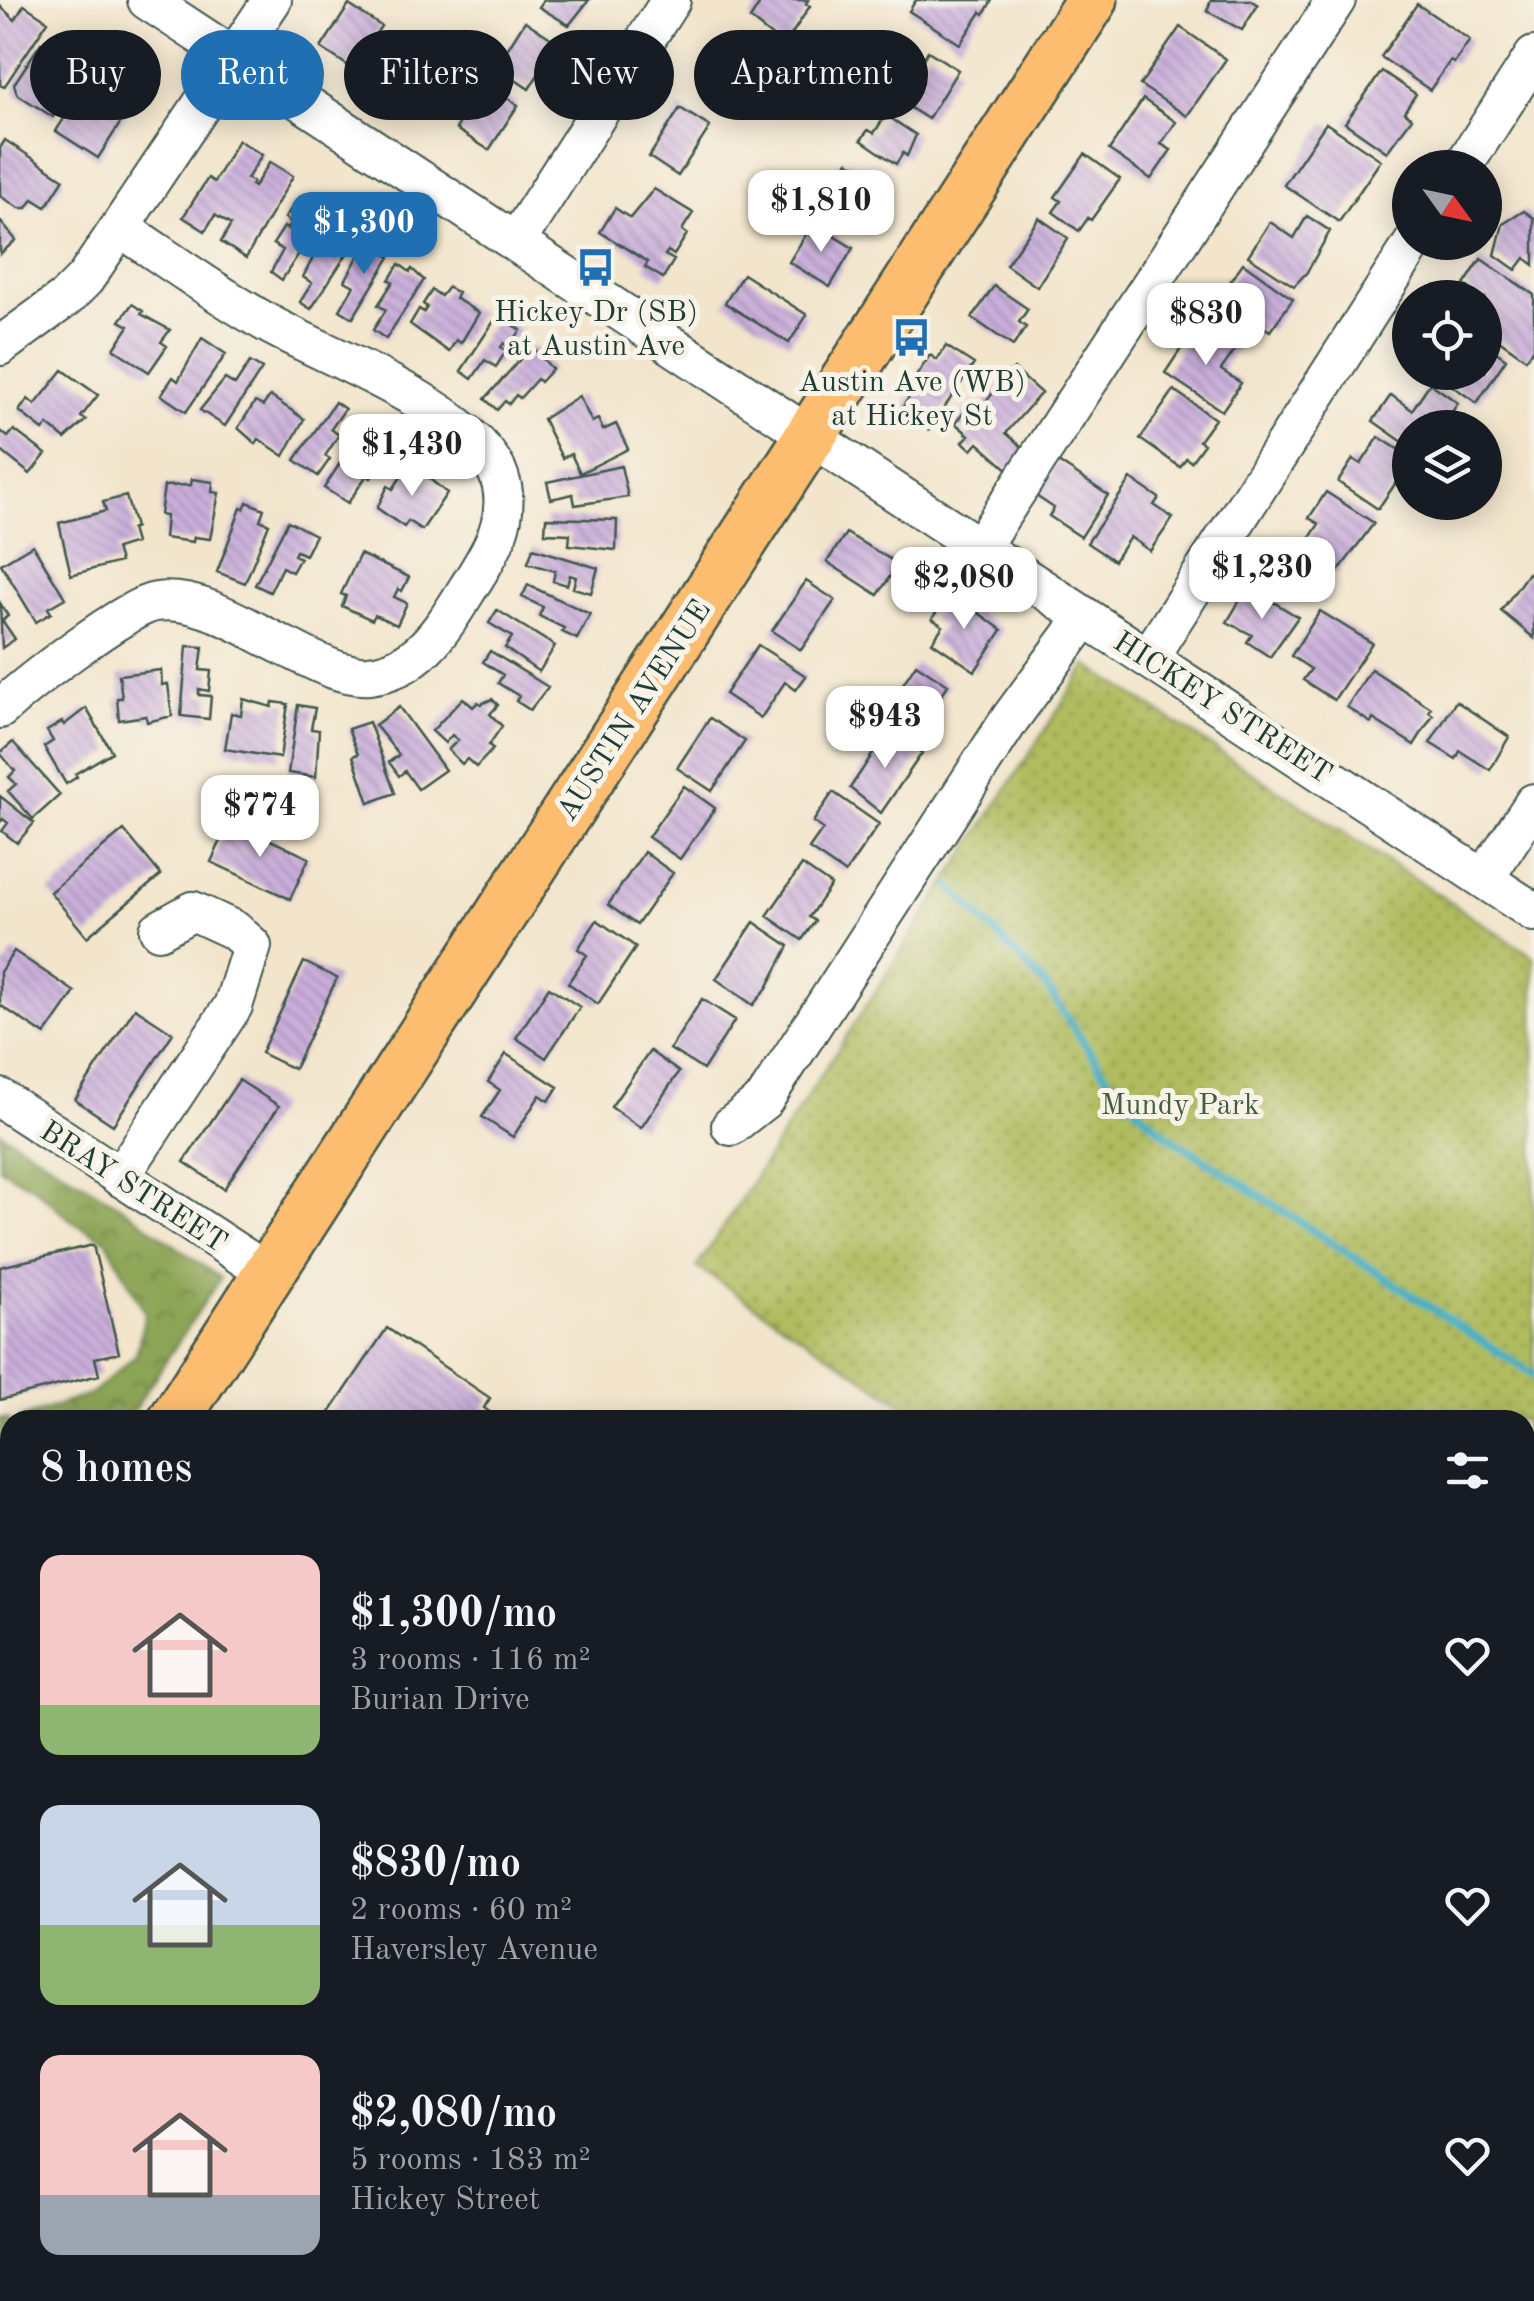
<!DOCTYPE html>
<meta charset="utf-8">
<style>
:root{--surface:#171b24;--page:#20242c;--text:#f1f3f6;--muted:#9ea1a6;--accent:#1f6fb2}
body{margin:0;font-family:"Old Standard TT",serif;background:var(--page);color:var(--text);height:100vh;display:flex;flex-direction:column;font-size:38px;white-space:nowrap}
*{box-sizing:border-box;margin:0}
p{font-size:32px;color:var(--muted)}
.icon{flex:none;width:55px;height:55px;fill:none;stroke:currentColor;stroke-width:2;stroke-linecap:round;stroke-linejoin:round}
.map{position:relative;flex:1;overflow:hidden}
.sheet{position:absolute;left:0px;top:1410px;width:1535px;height:892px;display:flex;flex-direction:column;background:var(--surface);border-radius:30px 30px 0 0;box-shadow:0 5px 25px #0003}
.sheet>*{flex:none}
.top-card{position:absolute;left:30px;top:30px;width:1000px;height:90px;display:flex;gap:20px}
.needle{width:65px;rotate:123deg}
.buttons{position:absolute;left:1392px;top:150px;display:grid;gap:20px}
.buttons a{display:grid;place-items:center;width:110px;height:110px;border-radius:50%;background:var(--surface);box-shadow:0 5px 25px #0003;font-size:50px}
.price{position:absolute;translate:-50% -85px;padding:0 22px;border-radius:20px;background:#fff;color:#222;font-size:32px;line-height:65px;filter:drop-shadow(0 2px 5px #0008)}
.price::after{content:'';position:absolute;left:50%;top:60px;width:30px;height:22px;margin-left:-15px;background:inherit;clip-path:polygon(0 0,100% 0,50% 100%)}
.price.on{background:var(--accent);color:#fff}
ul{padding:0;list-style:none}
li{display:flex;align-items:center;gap:30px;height:250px;padding:0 40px}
li span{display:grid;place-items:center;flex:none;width:280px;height:200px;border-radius:20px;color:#555}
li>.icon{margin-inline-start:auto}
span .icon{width:120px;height:120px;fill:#fffc;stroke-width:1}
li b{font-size:42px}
h2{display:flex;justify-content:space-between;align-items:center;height:120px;padding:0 40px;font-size:42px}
.tag{padding:0 35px;border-radius:45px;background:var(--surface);box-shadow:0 5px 25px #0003;font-size:35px;line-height:90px}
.tag.on{background:var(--accent);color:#fff}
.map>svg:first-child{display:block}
.forest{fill:url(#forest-crowns);stroke:#567044;stroke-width:2.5}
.park{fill:url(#park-dots);stroke:#687c49;stroke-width:2.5}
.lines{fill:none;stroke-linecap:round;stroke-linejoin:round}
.stream{stroke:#46b0c5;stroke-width:8}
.building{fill:url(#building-back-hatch)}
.minor-casing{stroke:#3f564b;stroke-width:42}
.major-casing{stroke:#3f564b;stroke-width:55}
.minor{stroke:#fff;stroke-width:38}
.major{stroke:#fcbd6f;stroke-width:50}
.labels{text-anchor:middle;stroke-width:10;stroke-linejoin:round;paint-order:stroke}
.poi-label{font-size:30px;fill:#1f3d34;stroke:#f7f3e8}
.street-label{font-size:30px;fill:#1f3d34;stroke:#f7f3e8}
.park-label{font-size:30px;fill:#435d3e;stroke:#f7f3e8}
</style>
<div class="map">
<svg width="1534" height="2301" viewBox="0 0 1534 2301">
<defs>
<pattern id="forest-crowns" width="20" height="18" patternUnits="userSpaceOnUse" patternTransform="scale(2.5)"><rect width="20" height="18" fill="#8ca455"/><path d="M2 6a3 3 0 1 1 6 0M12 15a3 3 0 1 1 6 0" fill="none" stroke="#728747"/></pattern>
<pattern id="park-dots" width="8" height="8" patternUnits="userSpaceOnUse" patternTransform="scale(2.5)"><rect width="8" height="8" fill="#b0bc5e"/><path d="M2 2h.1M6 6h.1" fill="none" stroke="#8f9a4e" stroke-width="1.8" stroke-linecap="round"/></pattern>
<pattern id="building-back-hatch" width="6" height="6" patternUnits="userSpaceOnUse" patternTransform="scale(2.5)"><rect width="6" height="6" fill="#caafdb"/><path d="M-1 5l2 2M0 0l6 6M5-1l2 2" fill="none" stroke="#a390b2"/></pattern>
</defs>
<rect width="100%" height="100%" fill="#f7f3e8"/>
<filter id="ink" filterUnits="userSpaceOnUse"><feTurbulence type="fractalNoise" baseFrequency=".01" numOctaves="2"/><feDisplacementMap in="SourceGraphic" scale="20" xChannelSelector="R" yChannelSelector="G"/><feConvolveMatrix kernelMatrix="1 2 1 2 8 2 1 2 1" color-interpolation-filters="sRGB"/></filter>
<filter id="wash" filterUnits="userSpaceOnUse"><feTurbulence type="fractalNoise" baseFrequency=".0048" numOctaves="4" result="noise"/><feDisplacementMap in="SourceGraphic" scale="40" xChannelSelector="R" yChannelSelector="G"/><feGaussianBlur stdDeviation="2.25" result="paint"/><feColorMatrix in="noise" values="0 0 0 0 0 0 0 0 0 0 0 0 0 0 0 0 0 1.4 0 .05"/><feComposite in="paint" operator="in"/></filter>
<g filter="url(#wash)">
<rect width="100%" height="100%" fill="#f2e5cc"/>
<!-- forest -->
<path class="forest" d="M 0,1132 L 119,1205 L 220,1278 L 127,1420 L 17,1420 L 93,1393 L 136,1355 L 145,1313 L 107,1241 L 73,1222 L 36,1189 L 0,1168 Z
M 0,1418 L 10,1420 L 10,1576 L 0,1570 Z"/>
<!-- park -->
<path class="park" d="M 1087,665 L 1534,957 L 1534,2301 L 542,2301 L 548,2292 L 1525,2292 L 1525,1420 L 927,1420 L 697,1267 Z"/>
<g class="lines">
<!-- stream -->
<path class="stream" d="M 950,886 L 1045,985 L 1114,1087 L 1167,1135 L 1534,1375"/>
</g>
<g id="blocks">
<!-- building -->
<path class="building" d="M 544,0 L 589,0 L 569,25 L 539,7 Z
M 762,0 L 808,0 L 806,4 L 810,6 L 784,46 L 750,19 Z
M 916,0 L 992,0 L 984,14 L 981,12 L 960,44 L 909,11 Z
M 1211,0 L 1251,0 L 1258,5 L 1242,30 L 1207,11 Z
M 1417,4 L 1470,40 L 1454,63 L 1450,61 L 1430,90 L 1381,57 Z
M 24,5 L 48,21 L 4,87 L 0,85 L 0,6 L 15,20 Z
M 349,5 L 381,26 L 353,69 L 321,48 Z
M 525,21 L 558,43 L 529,89 L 496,67 Z
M 1180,27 L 1226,59 L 1187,116 L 1140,85 Z
M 64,34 L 94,53 L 53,117 L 17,94 L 14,84 L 41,43 L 53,51 Z
M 735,44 L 769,66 L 763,75 L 767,78 L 751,103 L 746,100 L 738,112 L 705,90 Z
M 928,51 L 958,70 L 928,119 L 898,100 Z
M 103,57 L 129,74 L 124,82 L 140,92 L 98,158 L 56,131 Z
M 1382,71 L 1416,94 L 1404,112 L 1412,118 L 1387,152 L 1345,123 Z
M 484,83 L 518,105 L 489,150 L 456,129 L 462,119 L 458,116 Z
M 1143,99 L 1176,122 L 1161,144 L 1171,150 L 1151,179 L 1109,150 Z
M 680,108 L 710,127 L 678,176 L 649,157 Z
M 886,115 L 916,135 L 907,156 L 903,153 L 896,164 L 861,140 L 868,130 L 874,133 Z
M 1326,123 L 1381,160 L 1339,222 L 1284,185 Z
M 5,140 L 64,179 L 46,207 L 33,199 L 27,208 L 19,208 L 0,196 L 0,148 Z
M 238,140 L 262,155 L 247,179 L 253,182 L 251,185 L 254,187 L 270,162 L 293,176 L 246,258 L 221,242 L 231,225 L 215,215 L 205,231 L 183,217 L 208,178 L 214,182 Z
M 1085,154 L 1120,179 L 1091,220 L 1088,218 L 1079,231 L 1053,212 L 1061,201 L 1055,197 Z
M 848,161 L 883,183 L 874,197 L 878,199 L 862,224 L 808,189 L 821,167 L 838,178 Z
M 654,189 L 693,213 L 682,230 L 687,234 L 674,255 L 668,251 L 665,255 L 674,260 L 663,278 L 645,267 L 648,262 L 600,232 L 615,208 L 630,218 Z
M 297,200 L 322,217 L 282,280 L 271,272 L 283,250 L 273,244 L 284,227 L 287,229 L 292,223 L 285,218 Z
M 1524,211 L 1534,218 L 1534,265 L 1525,258 L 1516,270 L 1495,255 L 1503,224 Z
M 1307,216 L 1330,231 L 1307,272 L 1294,286 L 1248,256 L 1270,222 L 1294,238 Z
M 1039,218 L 1068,238 L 1037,287 L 1006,265 Z
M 0,221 L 16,240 L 0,254 Z
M 813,223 L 853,248 L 830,287 L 789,262 Z
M 324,237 L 350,249 L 311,309 L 300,302 L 312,283 L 303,277 Z
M 366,242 L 390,257 L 353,318 L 340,310 L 354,286 L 345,281 Z
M 1481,259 L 1534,295 L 1534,348 L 1526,359 L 1485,330 L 1485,298 L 1463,298 L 1469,288 L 1464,285 Z
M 1243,263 L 1293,299 L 1270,331 L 1262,326 L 1251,342 L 1209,312 Z
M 399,264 L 410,272 L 412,269 L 424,280 L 386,339 L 373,330 L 386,310 L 378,305 L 393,282 L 389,280 Z
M 743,274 L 807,315 L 789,343 L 725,303 Z
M 994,286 L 1028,309 L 1019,322 L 1026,327 L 1013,346 L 972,318 Z
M 448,287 L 458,293 L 455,298 L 479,313 L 461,343 L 456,340 L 449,352 L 410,324 L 419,309 L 424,312 L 427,307 L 423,304 L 432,290 L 441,296 Z
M 132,304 L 143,311 L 141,314 L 170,330 L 161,342 L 167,346 L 149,372 L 114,349 L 129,326 L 120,321 Z
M 498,315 L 521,330 L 509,347 L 504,343 L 501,347 L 506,351 L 496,367 L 485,360 L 472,379 L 461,371 Z
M 1203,324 L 1237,347 L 1221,370 L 1241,383 L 1222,411 L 1165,373 L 1186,341 L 1190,344 Z
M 202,338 L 226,354 L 186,412 L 161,395 L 173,377 L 178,381 Z
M 1485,344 L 1506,359 L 1477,403 L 1432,372 L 1485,372 Z
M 532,346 L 552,369 L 540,382 L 537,379 L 520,398 L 516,395 L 509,404 L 505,401 L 497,410 L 485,399 Z
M 946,346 L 974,364 L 929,430 L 900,411 L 916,387 L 911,384 L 930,355 L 937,360 Z
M 250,362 L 262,369 L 225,426 L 200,410 L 225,379 L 235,385 Z
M 1014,369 L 1041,393 L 1006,433 L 1027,451 L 1012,473 L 978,443 L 972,450 L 963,442 L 969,435 L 955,423 L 973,402 L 980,408 Z
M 63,370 L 98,395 L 81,417 L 86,420 L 65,439 L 48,425 L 43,430 L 19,411 L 28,399 L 35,405 Z
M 1430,383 L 1458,403 L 1441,428 L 1410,428 L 1410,447 L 1373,421 L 1391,395 L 1412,410 Z
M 1174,390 L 1215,419 L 1199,441 L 1204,444 L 1191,462 L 1186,458 L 1180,467 L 1140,439 Z
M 270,396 L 304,419 L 284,456 L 259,439 L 256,444 L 238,428 L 255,402 L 263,406 Z
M 579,396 L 592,422 L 598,419 L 603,430 L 616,424 L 628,449 L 580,473 L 571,454 L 562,458 L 543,419 Z
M 335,402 L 345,409 L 331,429 L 339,435 L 325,456 L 330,459 L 318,476 L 295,460 Z
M 14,430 L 46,454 L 30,474 L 0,450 L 0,431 L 8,437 Z
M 1379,437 L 1410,457 L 1410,462 L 1378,509 L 1338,482 L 1353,459 L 1361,464 Z
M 356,438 L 372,448 L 368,455 L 381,463 L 371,478 L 367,475 L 348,503 L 324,488 Z
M 1058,462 L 1108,495 L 1081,537 L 1049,516 L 1054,508 L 1036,496 Z
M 410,463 L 447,493 L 422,530 L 408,521 L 404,527 L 377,508 L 388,486 L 393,489 Z
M 621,466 L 628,497 L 575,505 L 573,494 L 551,499 L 547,482 Z
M 192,479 L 213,482 L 212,492 L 219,493 L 210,539 L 194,537 L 193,542 L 164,538 L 166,516 L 160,515 L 164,486 L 191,485 Z
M 1131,479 L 1159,498 L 1154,505 L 1173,518 L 1150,551 L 1130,537 L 1114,561 L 1087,543 Z
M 1326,492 L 1374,523 L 1337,573 L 1302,550 L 1319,524 L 1309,518 Z
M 126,496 L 135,527 L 131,529 L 135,543 L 116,549 L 120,562 L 71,575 L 59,523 L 106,511 L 103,502 Z
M 247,502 L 264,509 L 260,520 L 269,524 L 245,583 L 217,572 L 241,508 L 244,509 Z
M 546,518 L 617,520 L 616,550 L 569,545 L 570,534 L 545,533 Z
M 288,521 L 315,535 L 305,555 L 296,551 L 294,555 L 300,558 L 292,572 L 282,567 L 270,592 L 255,585 Z
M 846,533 L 898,564 L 878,595 L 827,562 Z
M 33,545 L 65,598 L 48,608 L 51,613 L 36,622 L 1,564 Z
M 533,548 L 598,568 L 591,593 L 573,588 L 576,577 L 570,575 L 567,585 L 553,581 L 555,571 L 528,563 Z
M 360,554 L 409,577 L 402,591 L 398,589 L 394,597 L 407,603 L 397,625 L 375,615 L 372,620 L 342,606 L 346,596 L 341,594 Z
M 1528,573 L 1534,577 L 1534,638 L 1501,611 Z
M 806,581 L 835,600 L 801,650 L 772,631 Z
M 528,585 L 590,614 L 577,639 L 562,632 L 564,628 L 539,616 L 543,607 L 522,597 Z
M 1246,590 L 1260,599 L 1262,595 L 1298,617 L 1270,657 L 1247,642 L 1252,635 L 1227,622 Z
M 950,592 L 1002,630 L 975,671 L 932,642 L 943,626 L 932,619 Z
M 0,603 L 8,616 L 2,620 L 15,639 L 2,648 Z
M 497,610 L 555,646 L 539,672 L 505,648 L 512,637 L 489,623 Z
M 1320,611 L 1372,643 L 1334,700 L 1303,680 L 1311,669 L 1291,656 Z
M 758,645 L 806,676 L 796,690 L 785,682 L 761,718 L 725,694 Z
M 187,646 L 203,647 L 200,670 L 211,671 L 209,691 L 199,689 L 199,695 L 211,696 L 209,719 L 181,716 Z
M 490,651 L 548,687 L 530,710 L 516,701 L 519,696 L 498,683 L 503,675 L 483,662 Z
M 916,664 L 948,685 L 914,737 L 882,716 Z
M 1371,669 L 1431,708 L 1429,712 L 1433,715 L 1414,745 L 1373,719 L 1371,723 L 1347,707 Z
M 161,670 L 162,685 L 168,684 L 172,716 L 147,722 L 146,716 L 119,720 L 117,698 L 122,698 L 119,675 Z
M 463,698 L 473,707 L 478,702 L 481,704 L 492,699 L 498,705 L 490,714 L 502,726 L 489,745 L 493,749 L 476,767 L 467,759 L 462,764 L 448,750 L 458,740 L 452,735 L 445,743 L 432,731 Z
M 243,699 L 272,707 L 273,702 L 288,704 L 280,758 L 225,749 L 231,713 L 241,715 Z
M 1456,701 L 1509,737 L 1490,770 L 1460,751 L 1456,759 L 1430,743 Z
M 298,705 L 315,708 L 311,729 L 319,730 L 316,777 L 288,773 Z
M 399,707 L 445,770 L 418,789 L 405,771 L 399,776 L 389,762 L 399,755 L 375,725 Z
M 86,708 L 112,752 L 75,774 L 77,777 L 66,784 L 44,747 L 53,741 L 47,731 L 62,722 L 64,725 Z
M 710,718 L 745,741 L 712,791 L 677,768 Z
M 369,722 L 395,793 L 369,803 L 353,756 L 358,754 L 348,729 Z
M 888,731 L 922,753 L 881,813 L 850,788 Z
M 13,742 L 60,795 L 33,819 L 8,791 L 16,784 L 9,777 L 15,771 L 0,753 Z
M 684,786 L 715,808 L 680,859 L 648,837 Z
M 833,792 L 879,824 L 845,873 L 809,849 L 823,829 L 813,822 Z
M 0,796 L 34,823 L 17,843 L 2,831 L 8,823 L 3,819 L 0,822 Z
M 230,821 L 309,858 L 290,899 L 211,862 Z
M 124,830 L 161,875 L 87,937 L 50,892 Z
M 644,852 L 673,873 L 637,925 L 608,905 Z
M 802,865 L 831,885 L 809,917 L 815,921 L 802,940 L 767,916 Z
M 597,920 L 636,947 L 598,1004 L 568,983 L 587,955 L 578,949 Z
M 754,922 L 789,946 L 767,988 L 753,1005 L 716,979 Z
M 14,951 L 75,992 L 45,1035 L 0,1005 L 0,972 Z
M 304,962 L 337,978 L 294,1069 L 261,1053 Z
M 549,987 L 580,1007 L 546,1058 L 516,1038 Z
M 702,999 L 735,1020 L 703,1070 L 670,1049 Z
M 135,1008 L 173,1033 L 113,1125 L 75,1100 Z
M 650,1051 L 679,1072 L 641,1128 L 611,1107 Z
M 506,1054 L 558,1087 L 549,1101 L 540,1095 L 513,1137 L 482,1117 L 500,1090 L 488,1082 Z
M 239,1080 L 279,1106 L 224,1189 L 184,1162 Z
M 93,1245 L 119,1353 L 95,1358 L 99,1375 L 0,1400 L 0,1267 Z
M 387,1328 L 490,1398 L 484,1408 L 501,1420 L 325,1420 Z
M 10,2103 L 10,2178 L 0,2171 L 0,2118 Z
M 211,2292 L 257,2292 L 252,2301 L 224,2301 Z"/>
</g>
</g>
<g filter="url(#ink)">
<use href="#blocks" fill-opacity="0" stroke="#3f564b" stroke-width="2.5"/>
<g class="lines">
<defs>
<path id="minor" d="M 147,0 L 1534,912
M 1462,168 L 1534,56
M 517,240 L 671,0
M 0,346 L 67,297 L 85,279 L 272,0
M 979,549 L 1336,0
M 1149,657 L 1414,242
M 0,709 C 25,686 126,606 156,602 C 200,596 246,628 284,646 C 310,658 339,677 369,675 C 420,670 444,626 468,588 C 489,555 514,517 499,476 C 474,409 327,357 267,323 C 217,295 169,260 121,228
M 1484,879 L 1534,803
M 0,1098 L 268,1273
M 731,1126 L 764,1100 L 1010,719 L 1085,617
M 120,1177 L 233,1006 L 252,946 L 234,930 L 193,911 L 159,930
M 0,1606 L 10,1613
M 0,1853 L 10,1866
M 0,2073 L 10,2058
M 0,2203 L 10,2210
M 128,2292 L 138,2301"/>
<path id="major" d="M 174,1420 L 1092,0
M 0,1698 L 10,1682"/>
</defs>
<!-- minor casing -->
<use href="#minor" class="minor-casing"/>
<!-- major casing -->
<use href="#major" class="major-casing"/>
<!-- minor -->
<use href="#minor" class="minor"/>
<!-- major -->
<use href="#major" class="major"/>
</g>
</g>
<!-- icons -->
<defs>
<symbol id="bus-bare" viewBox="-9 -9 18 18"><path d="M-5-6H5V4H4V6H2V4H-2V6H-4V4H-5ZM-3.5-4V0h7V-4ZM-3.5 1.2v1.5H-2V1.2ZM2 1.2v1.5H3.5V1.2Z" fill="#1f6fb2" stroke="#f7f3e8" stroke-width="2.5" paint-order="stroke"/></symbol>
</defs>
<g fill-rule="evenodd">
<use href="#bus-bare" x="568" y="240" width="55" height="55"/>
<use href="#bus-bare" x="884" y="310" width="55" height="55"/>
</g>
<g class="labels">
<!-- poi labels -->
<g class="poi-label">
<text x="596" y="321">Hickey Dr (SB)<tspan x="596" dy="34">at Austin Ave</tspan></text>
<text x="912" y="391">Austin Ave (WB)<tspan x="912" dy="34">at Hickey St</tspan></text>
</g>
<!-- street labels -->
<g class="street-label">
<text transform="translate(1223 707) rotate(33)" y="10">HICKEY STREET</text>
<text transform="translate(633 710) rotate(-57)" y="10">AUSTIN AVENUE</text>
<text transform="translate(134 1186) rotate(33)" y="10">BRAY STREET</text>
</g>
<!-- park labels -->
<g class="park-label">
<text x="1180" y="1114">Mundy Park</text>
</g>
</g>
</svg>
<div class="buttons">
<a><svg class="needle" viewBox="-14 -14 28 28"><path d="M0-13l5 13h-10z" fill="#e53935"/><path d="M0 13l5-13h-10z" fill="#9ea1a6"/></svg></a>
<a><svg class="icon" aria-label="locate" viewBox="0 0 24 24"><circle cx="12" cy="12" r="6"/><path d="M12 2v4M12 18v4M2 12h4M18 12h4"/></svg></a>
<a><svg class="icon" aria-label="layers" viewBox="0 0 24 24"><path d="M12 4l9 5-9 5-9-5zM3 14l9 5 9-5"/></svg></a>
</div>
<b class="price" style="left:821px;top:255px">$1,810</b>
<b class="price on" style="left:364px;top:277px">$1,300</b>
<b class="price" style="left:1206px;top:368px">$830</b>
<b class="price" style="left:412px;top:499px">$1,430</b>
<b class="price" style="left:1262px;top:622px">$1,230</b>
<b class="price" style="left:964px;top:632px">$2,080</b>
<b class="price" style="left:885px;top:771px">$943</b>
<b class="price" style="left:260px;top:860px">$774</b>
<div class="top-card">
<a class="tag">Buy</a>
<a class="tag on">Rent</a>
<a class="tag">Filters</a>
<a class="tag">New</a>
<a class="tag">Apartment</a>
</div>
<section class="sheet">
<h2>8 homes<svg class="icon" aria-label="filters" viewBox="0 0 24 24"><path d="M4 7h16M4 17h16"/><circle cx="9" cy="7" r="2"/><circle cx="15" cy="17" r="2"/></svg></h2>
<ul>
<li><span style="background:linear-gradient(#f6c9c9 75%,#8fb573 0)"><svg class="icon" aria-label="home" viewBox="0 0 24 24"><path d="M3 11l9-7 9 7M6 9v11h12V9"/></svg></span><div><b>$1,300/mo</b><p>3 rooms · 116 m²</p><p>Burian Drive</p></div><svg class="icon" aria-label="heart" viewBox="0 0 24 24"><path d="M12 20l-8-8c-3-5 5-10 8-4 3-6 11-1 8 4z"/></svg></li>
<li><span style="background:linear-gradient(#c9d6e8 60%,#8fb573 0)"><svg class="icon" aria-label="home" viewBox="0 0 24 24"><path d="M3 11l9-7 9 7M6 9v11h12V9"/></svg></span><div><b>$830/mo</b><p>2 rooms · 60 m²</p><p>Haversley Avenue</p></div><svg class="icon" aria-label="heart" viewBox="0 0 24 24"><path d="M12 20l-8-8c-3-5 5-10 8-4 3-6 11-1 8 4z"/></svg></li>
<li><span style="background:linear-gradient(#f6c9c9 70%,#9aa5b1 0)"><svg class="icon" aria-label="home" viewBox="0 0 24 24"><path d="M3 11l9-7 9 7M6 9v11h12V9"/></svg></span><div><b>$2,080/mo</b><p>5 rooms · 183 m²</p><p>Hickey Street</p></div><svg class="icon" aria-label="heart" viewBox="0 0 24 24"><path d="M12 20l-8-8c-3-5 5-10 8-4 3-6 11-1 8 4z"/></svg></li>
</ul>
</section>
</div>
